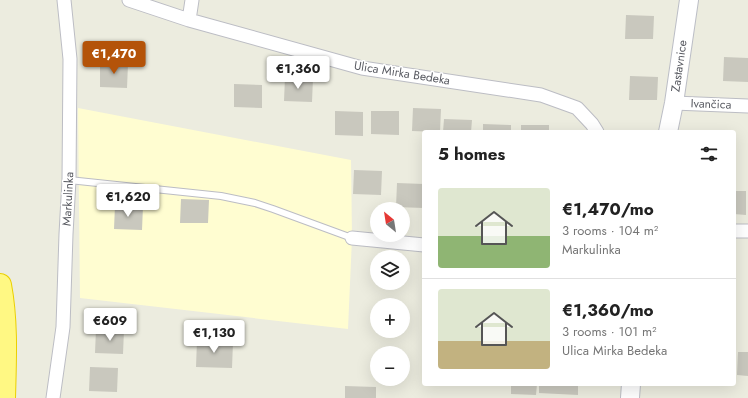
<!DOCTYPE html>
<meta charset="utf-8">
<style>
:root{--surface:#fff;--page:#f2f2f2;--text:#222;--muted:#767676;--line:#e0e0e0;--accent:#b45309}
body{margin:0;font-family:Jost,sans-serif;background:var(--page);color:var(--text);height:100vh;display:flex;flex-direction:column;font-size:15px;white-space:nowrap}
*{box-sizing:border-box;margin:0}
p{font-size:13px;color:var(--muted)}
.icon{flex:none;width:22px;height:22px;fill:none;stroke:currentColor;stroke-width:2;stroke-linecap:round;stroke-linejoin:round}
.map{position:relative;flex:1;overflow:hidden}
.sheet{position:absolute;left:422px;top:130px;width:314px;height:256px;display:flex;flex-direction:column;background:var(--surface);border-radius:4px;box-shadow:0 4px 16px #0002}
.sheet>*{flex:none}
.needle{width:26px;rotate:330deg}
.tools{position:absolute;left:370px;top:202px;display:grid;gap:8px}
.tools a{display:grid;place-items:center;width:40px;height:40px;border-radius:50%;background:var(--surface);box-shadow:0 4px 16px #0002;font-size:20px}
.price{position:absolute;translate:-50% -34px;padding:0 9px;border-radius:4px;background:#fff;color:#222;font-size:13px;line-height:26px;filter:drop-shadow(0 1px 2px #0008)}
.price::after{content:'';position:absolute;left:50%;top:24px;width:12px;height:9px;margin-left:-6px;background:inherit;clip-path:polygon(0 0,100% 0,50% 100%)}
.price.current{background:var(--accent);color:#fff}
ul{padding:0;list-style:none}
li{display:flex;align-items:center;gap:12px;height:100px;padding:0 16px}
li+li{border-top:1px solid var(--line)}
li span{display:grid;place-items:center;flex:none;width:112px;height:80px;border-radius:4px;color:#555}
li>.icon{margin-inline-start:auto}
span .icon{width:48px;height:48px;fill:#fffc;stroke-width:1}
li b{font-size:17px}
h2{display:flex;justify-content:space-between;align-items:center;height:48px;padding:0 16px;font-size:17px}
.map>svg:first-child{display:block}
.commercial{fill:#fffdd1}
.building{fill:#c9c8be}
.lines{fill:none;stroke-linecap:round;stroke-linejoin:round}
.lane-casing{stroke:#bcbdc4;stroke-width:8}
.street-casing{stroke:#bcbdc4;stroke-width:15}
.secondary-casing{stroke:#bcbec6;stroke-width:20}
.highway-casing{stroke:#ebd000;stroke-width:24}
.lane{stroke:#fff;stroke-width:6}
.street{stroke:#fff;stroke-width:13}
.secondary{stroke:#fff;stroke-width:18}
.highway{stroke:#fff883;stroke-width:22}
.labels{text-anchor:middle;stroke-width:3;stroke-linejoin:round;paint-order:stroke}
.street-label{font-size:12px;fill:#585a61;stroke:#fff}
</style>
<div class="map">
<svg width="748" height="398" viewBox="0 0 748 398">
<rect width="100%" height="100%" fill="#ececdf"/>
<!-- commercial -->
<path class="commercial" d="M 78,108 L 351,160 L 352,238 L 348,329 L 80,298 Z"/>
<!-- building -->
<path class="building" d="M 626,15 L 654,16 L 653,39 L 625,39 Z
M 724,57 L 748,58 L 748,82 L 723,81 Z
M 100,63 L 128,64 L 127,88 L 100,87 Z
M 630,76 L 658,77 L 657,100 L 629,100 Z
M 285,77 L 313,78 L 312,102 L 284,101 Z
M 234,84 L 262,85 L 262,108 L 234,107 Z
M 413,108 L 441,109 L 440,132 L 412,131 Z
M 335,111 L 363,112 L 363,136 L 335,135 Z
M 371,111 L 399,111 L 399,135 L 371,134 Z
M 444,119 L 472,120 L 471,132 L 443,132 Z
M 483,124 L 511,125 L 511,132 L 483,132 Z
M 521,125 L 549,125 L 549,132 L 521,132 Z
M 354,170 L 382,171 L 381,195 L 353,194 Z
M 397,183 L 424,184 L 424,208 L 396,207 Z
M 734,191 L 746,191 L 746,215 L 734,214 Z
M 181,199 L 209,200 L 208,223 L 180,223 Z
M 115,205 L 143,206 L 142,230 L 114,229 Z
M 96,329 L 124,330 L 123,354 L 95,353 Z
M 197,340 L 233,342 L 232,368 L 196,367 Z
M 738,352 L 748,352 L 748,376 L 737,375 Z
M 90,367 L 118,368 L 117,392 L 89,391 Z
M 511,384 L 537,384 L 536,395 L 511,394 Z
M 539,384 L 578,384 L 578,395 L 539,393 Z
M 345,386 L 376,387 L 376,398 L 345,398 Z"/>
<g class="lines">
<defs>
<path id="lane" d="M 69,180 L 221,196 L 255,203 L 273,209 L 352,238"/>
<path id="street" d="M 129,0 L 189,20 L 362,68 L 541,95 L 577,108 L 592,124 L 597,132
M 189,20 L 192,0
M 674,103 L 748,106
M 734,231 L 748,231
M 352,238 L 424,245
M 53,398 L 63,327 L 66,234 L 69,180 L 70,59 L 64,0"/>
<path id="secondary" d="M 668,132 L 674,103 L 689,0
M 630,398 L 631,384"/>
<path id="highway" d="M 0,285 C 7,322 5,360 4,398"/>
</defs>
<!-- lane casing -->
<use href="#lane" class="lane-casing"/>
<!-- street casing -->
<use href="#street" class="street-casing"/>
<!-- secondary casing -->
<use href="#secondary" class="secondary-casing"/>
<!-- highway casing -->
<use href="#highway" class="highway-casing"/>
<!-- lane -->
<use href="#lane" class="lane"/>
<!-- street -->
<use href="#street" class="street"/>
<!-- secondary -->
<use href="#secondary" class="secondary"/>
<!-- highway -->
<use href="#highway" class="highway"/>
</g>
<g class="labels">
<!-- street labels -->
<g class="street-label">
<text transform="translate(679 66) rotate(-82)" y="4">Zastavnice</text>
<text transform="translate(402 73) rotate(9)" y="4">Ulica Mirka Bedeka</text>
<text transform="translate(711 104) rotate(2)" y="4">Ivančica</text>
<text transform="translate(68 199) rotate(-87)" y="4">Markulinka</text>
</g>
</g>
</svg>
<div class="tools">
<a><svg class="needle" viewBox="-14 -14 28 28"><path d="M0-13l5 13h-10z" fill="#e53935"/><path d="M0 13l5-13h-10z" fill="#767676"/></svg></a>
<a><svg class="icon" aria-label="layers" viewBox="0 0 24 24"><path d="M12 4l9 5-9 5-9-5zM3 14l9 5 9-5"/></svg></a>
<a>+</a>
<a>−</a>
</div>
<b class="price current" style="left:114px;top:75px">€1,470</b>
<b class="price" style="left:298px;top:90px">€1,360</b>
<b class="price" style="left:128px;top:218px">€1,620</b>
<b class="price" style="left:110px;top:342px">€609</b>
<b class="price" style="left:214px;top:354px">€1,130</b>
<section class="sheet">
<h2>5 homes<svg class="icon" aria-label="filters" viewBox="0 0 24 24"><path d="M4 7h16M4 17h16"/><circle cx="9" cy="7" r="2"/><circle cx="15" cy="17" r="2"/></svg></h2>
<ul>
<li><span style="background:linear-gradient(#dfe7d0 60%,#8fb573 0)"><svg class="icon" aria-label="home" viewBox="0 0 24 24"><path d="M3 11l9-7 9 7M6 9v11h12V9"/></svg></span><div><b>€1,470/mo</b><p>3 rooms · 104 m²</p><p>Markulinka</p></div></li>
<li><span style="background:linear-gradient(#dfe7d0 65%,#c2b280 0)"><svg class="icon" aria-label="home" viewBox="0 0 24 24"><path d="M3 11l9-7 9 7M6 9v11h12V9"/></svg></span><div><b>€1,360/mo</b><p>3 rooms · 101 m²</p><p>Ulica Mirka Bedeka</p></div></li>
</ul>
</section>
</div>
